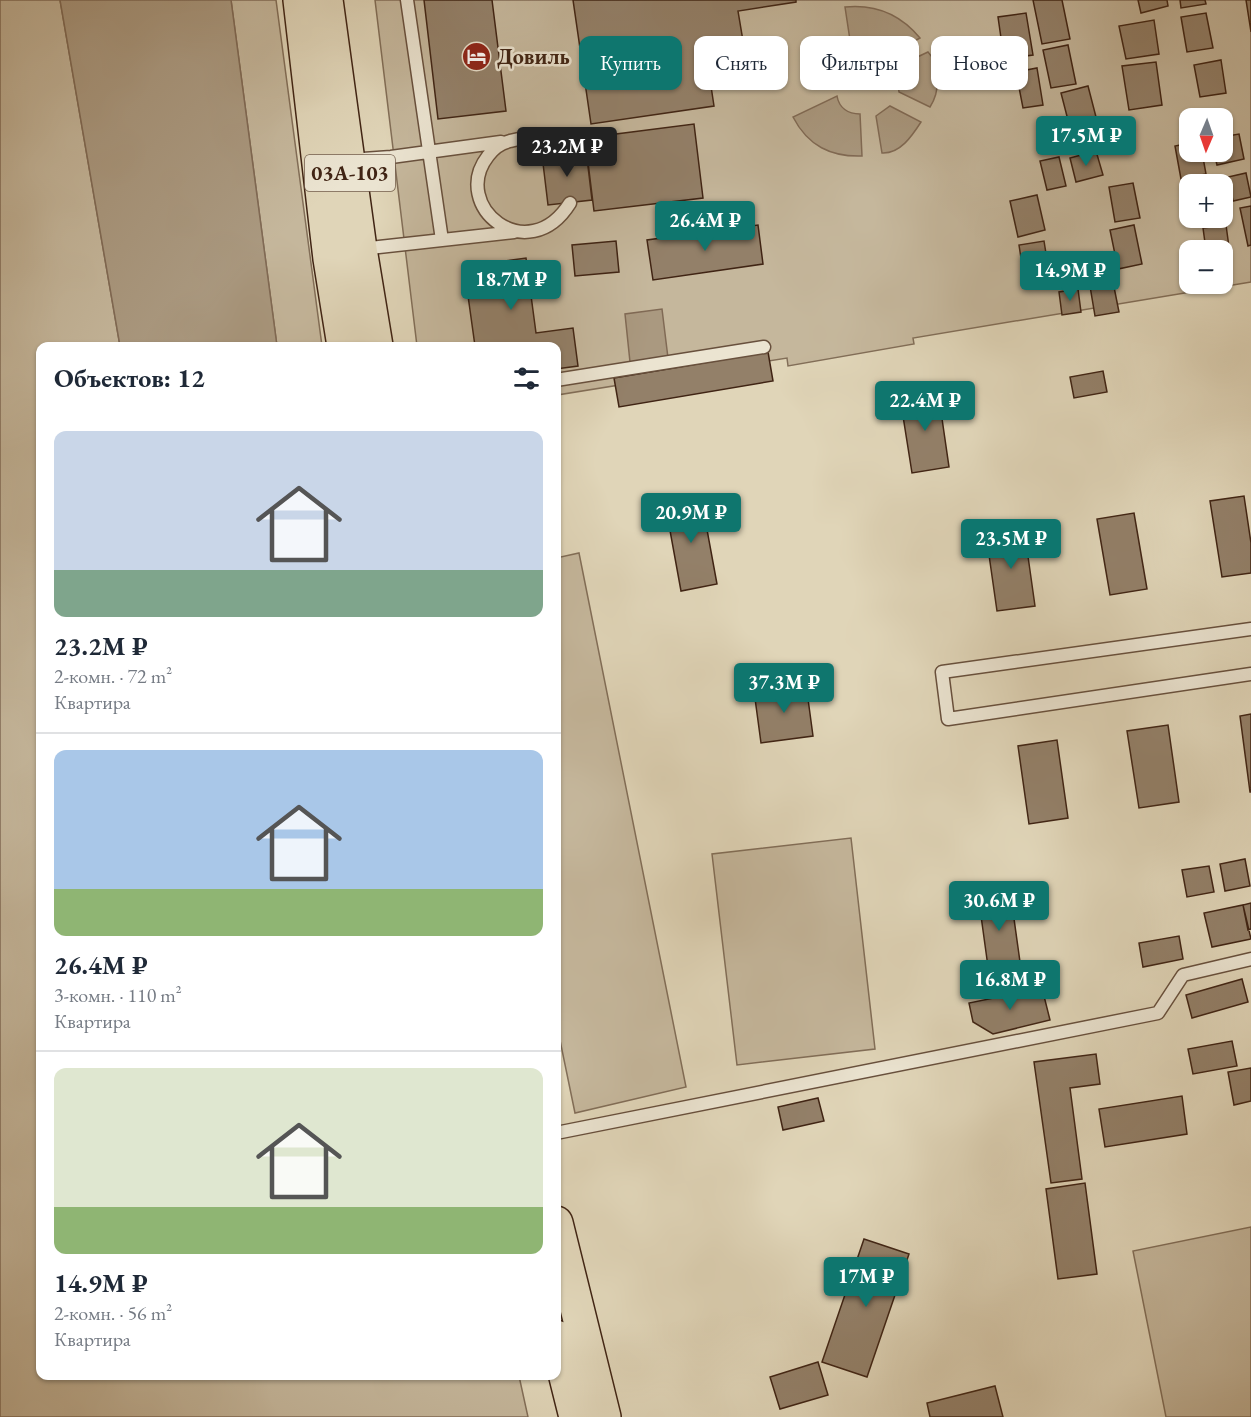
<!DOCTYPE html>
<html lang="ru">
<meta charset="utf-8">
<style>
:root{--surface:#fff;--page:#f6f6f7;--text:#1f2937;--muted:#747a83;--line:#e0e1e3;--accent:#0f766e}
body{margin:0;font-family:"EB Garamond",serif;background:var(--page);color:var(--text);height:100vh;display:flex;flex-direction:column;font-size:22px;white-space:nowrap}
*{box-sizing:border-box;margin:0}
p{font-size:20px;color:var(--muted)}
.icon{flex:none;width:33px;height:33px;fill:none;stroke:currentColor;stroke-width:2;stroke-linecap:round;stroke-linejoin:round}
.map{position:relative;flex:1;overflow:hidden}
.panel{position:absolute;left:36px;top:342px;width:525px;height:1038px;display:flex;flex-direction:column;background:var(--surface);border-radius:12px;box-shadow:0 2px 4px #0004}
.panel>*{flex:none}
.banner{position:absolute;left:579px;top:36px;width:570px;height:54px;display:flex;gap:12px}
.needle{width:39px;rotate:182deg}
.tools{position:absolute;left:1179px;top:108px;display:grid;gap:12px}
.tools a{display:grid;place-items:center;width:54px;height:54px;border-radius:12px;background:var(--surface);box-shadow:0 2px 4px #0004;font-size:30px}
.price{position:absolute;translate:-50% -51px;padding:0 14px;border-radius:6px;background:var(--accent);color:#fff;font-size:20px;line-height:39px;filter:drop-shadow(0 2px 3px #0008)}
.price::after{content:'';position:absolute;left:50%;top:36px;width:18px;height:14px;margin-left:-9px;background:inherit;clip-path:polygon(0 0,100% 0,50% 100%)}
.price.active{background:#222;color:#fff}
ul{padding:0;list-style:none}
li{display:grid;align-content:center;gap:12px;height:318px;padding:0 18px}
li+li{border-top:2px solid var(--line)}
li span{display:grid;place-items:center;height:186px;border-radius:12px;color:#555}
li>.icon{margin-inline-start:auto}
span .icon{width:108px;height:108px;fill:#fffc;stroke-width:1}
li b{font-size:26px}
h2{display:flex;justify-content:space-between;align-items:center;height:72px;padding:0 18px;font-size:26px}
.chip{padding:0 21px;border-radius:12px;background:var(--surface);box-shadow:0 2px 4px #0004;font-size:21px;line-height:54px}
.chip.active{background:var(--accent);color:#fff}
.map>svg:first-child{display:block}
.green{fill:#c5b79c;stroke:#826e58;stroke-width:1.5;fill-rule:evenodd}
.water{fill:#aa9980;stroke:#806a55;stroke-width:1.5}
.building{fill:#938069;stroke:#402414;stroke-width:1.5}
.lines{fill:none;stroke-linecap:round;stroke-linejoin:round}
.service-casing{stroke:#68503d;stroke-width:15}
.primary-casing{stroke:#402414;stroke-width:36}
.service{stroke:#ebe4d1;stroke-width:12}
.primary{stroke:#e0d5b8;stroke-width:33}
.labels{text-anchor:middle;stroke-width:5;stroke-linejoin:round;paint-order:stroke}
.shield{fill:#ebe4d1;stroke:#735e4d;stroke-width:1.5}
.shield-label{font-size:21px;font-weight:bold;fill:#402414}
.poi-label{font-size:22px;font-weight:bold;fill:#402414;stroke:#ebe4d1;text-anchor:start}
</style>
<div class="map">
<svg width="1251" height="1417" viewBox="0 0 1251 1417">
<rect width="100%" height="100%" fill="#e0d5b8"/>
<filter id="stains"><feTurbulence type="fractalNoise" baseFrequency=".00333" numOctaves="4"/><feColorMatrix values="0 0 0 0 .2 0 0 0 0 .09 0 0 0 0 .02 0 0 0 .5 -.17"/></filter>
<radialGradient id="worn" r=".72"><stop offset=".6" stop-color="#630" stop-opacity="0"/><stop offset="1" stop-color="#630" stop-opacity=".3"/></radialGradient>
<!-- green -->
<path class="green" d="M 0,0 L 60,0 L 120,346 L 40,346 L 40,1376 L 519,1376 L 528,1417 L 0,1417 Z
M 231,0 L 276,0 L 322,346 L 277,346 Z
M 375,0 L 1251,0 L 1251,282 L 913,338 L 914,344 L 788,366 L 787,358 L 557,395 L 556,346 L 417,346 ZM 1190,118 L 1222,118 L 1222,152 L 1190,152 ZM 1190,184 L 1222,184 L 1222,218 L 1190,218 ZM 1190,250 L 1222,250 L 1222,284 L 1190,284 Z
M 579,553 L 686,1087 L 575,1113 L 556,1021 L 556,558 Z
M 851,838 L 875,1049 L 737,1065 L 712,854 Z
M 1251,1227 L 1251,1417 L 1166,1417 L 1133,1251 Z"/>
<!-- water -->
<path class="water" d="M 60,0 L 231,0 L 277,346 L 120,346 Z
M 845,7 C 875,4 901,15 920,38 L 888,56 L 866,42 L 850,40 Z
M 928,52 C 941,65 940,92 930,107 L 899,92 L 896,67 Z
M 837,96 C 839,108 848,114 860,114 L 862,156 C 831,157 808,146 793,117 Z
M 890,106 L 921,122 C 912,136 900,154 882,153 L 876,116 Z
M 662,309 L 668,358 L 630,362 L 625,314 Z"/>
<!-- building -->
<path class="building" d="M 424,0 L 492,0 L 506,111 L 438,119 Z
M 573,0 L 796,0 L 796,2 L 738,11 L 744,47 L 706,53 L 714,106 L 591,124 Z
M 1033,0 L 1062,0 L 1070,39 L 1042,44 Z
M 1138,0 L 1167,0 L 1168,6 L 1141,13 Z
M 1180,0 L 1205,0 L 1206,4 L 1181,8 Z
M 1246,0 L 1251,0 L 1251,32 Z
M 1026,13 L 1033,55 L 1004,59 L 998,17 Z
M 1206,13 L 1213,48 L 1187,52 L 1181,17 Z
M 1154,20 L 1159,54 L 1126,59 L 1119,26 Z
M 1068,45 L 1076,84 L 1051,88 L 1043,50 Z
M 1221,60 L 1226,93 L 1200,97 L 1194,65 Z
M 1156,62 L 1162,105 L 1129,110 L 1122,66 Z
M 1037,68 L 1043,105 L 1023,108 L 1016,72 Z
M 1088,86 L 1096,117 L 1069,124 L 1061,93 Z
M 694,124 L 703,198 L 594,211 L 585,138 Z
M 1239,134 L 1244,159 L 1217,165 L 1214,152 L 1222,152 L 1222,137 Z
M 1190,143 L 1190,152 L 1202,152 L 1206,174 L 1181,179 L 1175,146 Z
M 586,150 L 592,200 L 548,205 L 542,155 Z
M 1096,151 L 1103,175 L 1076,182 L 1070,158 Z
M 1059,157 L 1066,186 L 1047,190 L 1040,161 Z
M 1246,173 L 1251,197 L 1233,201 L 1228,177 Z
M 1133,183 L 1140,218 L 1115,222 L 1109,187 Z
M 1037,195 L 1045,230 L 1018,237 L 1010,201 Z
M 1251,206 L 1251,245 L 1248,246 L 1240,208 Z
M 758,225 L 763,264 L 653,280 L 647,240 Z
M 1134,225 L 1142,264 L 1118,269 L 1110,230 Z
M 1226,225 L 1229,247 L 1206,250 L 1203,228 Z
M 616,241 L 619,272 L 575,276 L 572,245 Z
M 1044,241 L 1048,266 L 1023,271 L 1019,245 Z
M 526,258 L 536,333 L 573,328 L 578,366 L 556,369 L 556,346 L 475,346 L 464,267 Z
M 1113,282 L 1119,312 L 1095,316 L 1090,286 Z
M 1078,289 L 1081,312 L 1062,315 L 1059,292 Z
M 768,352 L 773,381 L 619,407 L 614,378 Z
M 1103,371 L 1107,392 L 1074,398 L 1070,377 Z
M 938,391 L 949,467 L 912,473 L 900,397 Z
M 1244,496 L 1251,543 L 1251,573 L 1222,577 L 1210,501 Z
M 701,497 L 717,584 L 681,591 L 665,503 Z
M 1134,513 L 1147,589 L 1110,595 L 1097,519 Z
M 1024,528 L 1035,606 L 997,611 L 986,534 Z
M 806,684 L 813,736 L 761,743 L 754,691 Z
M 1251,714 L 1251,792 L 1250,792 L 1240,716 Z
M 1168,725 L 1179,802 L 1139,808 L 1127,731 Z
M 1057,740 L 1068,818 L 1029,824 L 1018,746 Z
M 1245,859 L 1250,886 L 1225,891 L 1220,864 Z
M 1209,866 L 1214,892 L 1187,897 L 1182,870 Z
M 1010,890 L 1021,969 L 989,974 L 978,894 Z
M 1251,903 L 1251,929 L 1248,930 L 1243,905 Z
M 1243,905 L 1251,939 L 1212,947 L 1204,913 Z
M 1179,936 L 1183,959 L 1143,967 L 1139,943 Z
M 1242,979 L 1248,1002 L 1192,1018 L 1186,995 Z
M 1042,988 L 1050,1020 L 993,1034 L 973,1022 L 969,1003 Z
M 1232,1041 L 1237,1066 L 1193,1074 L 1188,1049 Z
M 1096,1054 L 1100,1084 L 1070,1088 L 1082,1179 L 1051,1183 L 1034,1062 Z
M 1251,1068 L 1251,1101 L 1234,1105 L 1228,1072 Z
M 1182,1096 L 1187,1134 L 1105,1147 L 1099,1109 Z
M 818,1098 L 824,1121 L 783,1130 L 778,1107 Z
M 1085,1183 L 1097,1274 L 1058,1279 L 1046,1189 Z
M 864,1239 L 909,1254 L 867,1377 L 822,1362 Z
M 818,1362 L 828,1395 L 780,1409 L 770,1377 Z
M 995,1386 L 1003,1417 L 930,1417 L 927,1403 Z"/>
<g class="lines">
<defs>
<path id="service" d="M 407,0 L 442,240
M 561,153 C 545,140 530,135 510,141 C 501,143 493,149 488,156 C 449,206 528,270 570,203
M 349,160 L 391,157 L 501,142
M 361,249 L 514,232
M 556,380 L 764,347
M 1251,629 L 942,672 L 948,719 L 1251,674
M 556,1133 L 1158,1013 L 1183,975 L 1251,959"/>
<path id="primary" d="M 300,0 L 330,259 L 344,346
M 326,0 L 360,249 L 376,346
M 556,1223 L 604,1417
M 556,1337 L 576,1417"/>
</defs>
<!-- service casing -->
<use href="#service" class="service-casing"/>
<!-- primary casing -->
<use href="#primary" class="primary-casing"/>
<!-- service -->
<use href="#service" class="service"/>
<!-- primary -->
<use href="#primary" class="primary"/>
</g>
<!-- icons -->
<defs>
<symbol id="hotel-disc" viewBox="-11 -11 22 22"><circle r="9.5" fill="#8f2418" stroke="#ebe4d1"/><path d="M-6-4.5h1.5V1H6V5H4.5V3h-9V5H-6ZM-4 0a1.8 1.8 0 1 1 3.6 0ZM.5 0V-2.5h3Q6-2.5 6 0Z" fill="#fff"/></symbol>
</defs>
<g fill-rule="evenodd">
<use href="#hotel-disc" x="460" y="40" width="33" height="33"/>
</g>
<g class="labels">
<!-- shield labels -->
<rect class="shield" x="305" y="155" width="90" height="36" rx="4.5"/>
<g class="shield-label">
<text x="350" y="180">03А-103</text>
</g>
<!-- poi labels -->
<g class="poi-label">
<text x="497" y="64">Довиль</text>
</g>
</g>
<rect width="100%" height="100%" filter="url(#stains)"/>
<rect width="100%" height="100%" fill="url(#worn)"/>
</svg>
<div class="tools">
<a><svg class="needle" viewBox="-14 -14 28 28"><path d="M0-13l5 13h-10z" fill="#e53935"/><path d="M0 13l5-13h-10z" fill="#747a83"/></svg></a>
<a>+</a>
<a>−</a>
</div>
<b class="price" style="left:1086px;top:167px">17.5M ₽</b>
<b class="price active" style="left:567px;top:178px">23.2M ₽</b>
<b class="price" style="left:705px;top:252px">26.4M ₽</b>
<b class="price" style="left:1070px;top:302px">14.9M ₽</b>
<b class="price" style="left:511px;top:311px">18.7M ₽</b>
<b class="price" style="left:925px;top:432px">22.4M ₽</b>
<b class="price" style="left:691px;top:544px">20.9M ₽</b>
<b class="price" style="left:1011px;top:570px">23.5M ₽</b>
<b class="price" style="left:784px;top:714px">37.3M ₽</b>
<b class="price" style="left:999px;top:932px">30.6M ₽</b>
<b class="price" style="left:1010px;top:1011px">16.8M ₽</b>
<b class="price" style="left:866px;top:1308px">17M ₽</b>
<div class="banner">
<a class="chip active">Купить</a>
<a class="chip">Снять</a>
<a class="chip">Фильтры</a>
<a class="chip">Новое</a>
</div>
<section class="panel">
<h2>Объектов: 12<svg class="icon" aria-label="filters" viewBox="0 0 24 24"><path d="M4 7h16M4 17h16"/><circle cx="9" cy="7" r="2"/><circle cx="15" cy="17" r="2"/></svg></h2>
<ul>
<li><span style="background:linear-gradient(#c9d6e8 75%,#7fa58c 0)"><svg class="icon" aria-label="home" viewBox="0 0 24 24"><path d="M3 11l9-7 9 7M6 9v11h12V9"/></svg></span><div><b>23.2M ₽</b><p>2-комн. · 72 m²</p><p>Квартира</p></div></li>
<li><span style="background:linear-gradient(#a9c7e8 75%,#8fb573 0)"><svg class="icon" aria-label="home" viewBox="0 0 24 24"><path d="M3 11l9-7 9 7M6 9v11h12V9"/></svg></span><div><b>26.4M ₽</b><p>3-комн. · 110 m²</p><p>Квартира</p></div></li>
<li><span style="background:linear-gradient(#dfe7d0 75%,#8fb573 0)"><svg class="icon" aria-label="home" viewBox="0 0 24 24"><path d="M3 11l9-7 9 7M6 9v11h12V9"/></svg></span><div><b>14.9M ₽</b><p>2-комн. · 56 m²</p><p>Квартира</p></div></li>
</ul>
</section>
</div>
